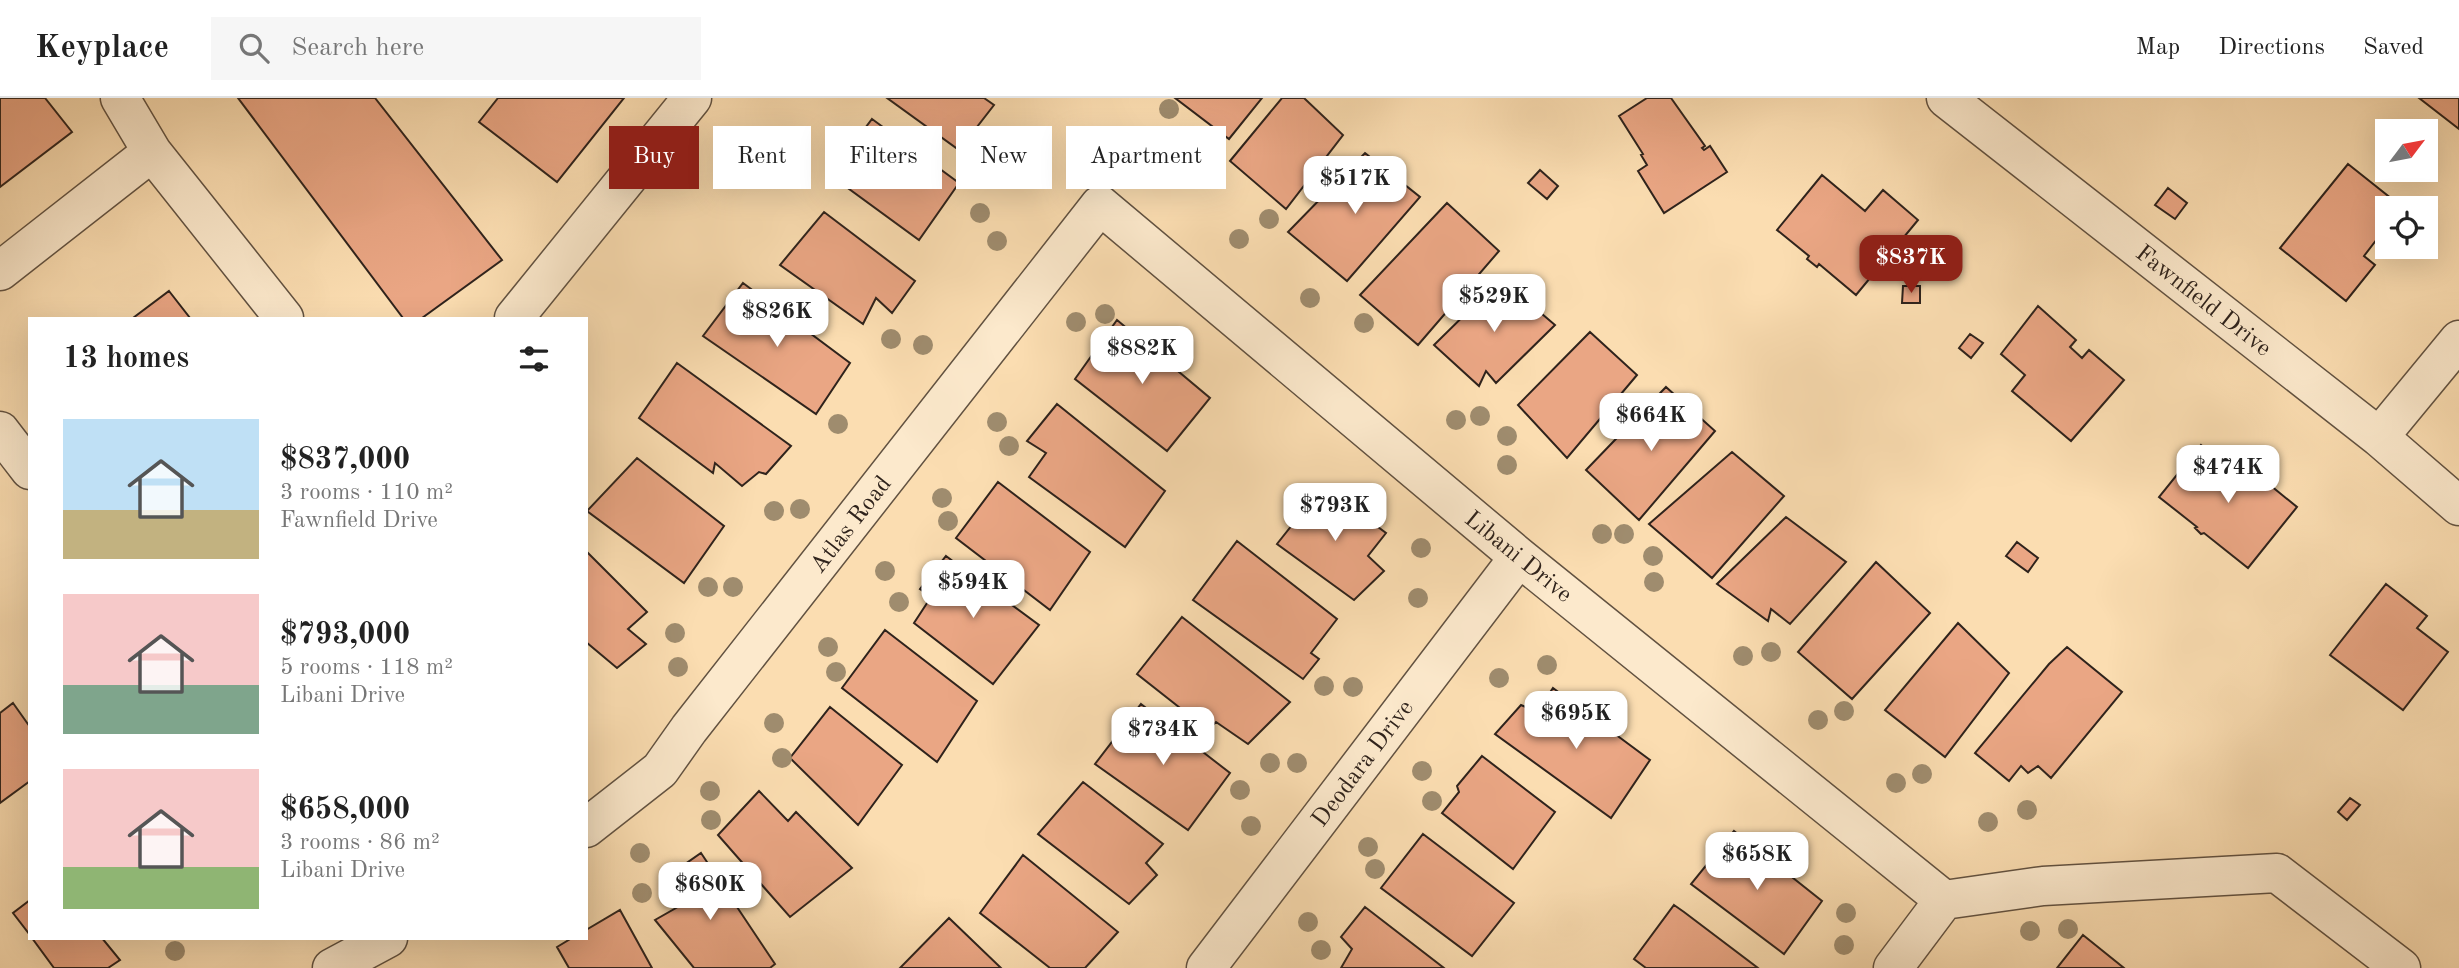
<!DOCTYPE html>
<meta charset="utf-8">
<style>
:root{--surface:#fff;--page:#f6f6f6;--text:#222;--muted:#767676;--line:#e0e0e0;--accent:#8f2418}
body{margin:0;font-family:"Old Standard TT",serif;background:var(--page);color:var(--text);height:100vh;display:flex;flex-direction:column;font-size:26px;white-space:nowrap}
*{box-sizing:border-box;margin:0}
p{font-size:23px;color:var(--muted)}
.icon{flex:none;width:38px;height:38px;fill:none;stroke:currentColor;stroke-width:2;stroke-linecap:round;stroke-linejoin:round}
.map{position:relative;flex:1;overflow:hidden}
.panel{position:absolute;left:28px;top:219px;width:560px;height:623px;display:flex;flex-direction:column;background:var(--surface);border-radius:0px;box-shadow:0 7px 28px #0002}
.panel>*{flex:none}
.hud{position:absolute;left:609px;top:28px;width:665px;height:63px;display:flex;gap:14px}
.needle{width:46px;rotate:58deg}
.controls{position:absolute;left:2375px;top:21px;display:grid;gap:14px}
.controls a{display:grid;place-items:center;width:63px;height:63px;border-radius:0px;background:var(--surface);box-shadow:0 7px 28px #0002;font-size:35px}
.price{position:absolute;translate:-50% -60px;padding:0 16px;border-radius:14px;background:#fff;color:#222;font-size:23px;line-height:46px;filter:drop-shadow(0 2px 4px #0008)}
.price::after{content:'';position:absolute;left:50%;top:42px;width:21px;height:16px;margin-left:-10px;background:inherit;clip-path:polygon(0 0,100% 0,50% 100%)}
.price.selected{background:var(--accent);color:#fff}
ul{padding:0;list-style:none}
li{display:flex;align-items:center;gap:21px;height:175px;padding:0 35px}
li span{display:grid;place-items:center;flex:none;width:196px;height:140px;border-radius:0px;color:#555}
li>.icon{margin-inline-start:auto}
span .icon{width:84px;height:84px;fill:#fffc;stroke-width:1}
li b{font-size:30px}
h2{display:flex;justify-content:space-between;align-items:center;height:84px;padding:0 35px;font-size:30px}
.chip{padding:0 24px;border-radius:0px;background:var(--surface);box-shadow:0 7px 28px #0002;font-size:24px;line-height:63px}
.chip.selected{background:var(--accent);color:#fff}
header{display:flex;align-items:center;gap:42px;box-sizing:border-box;height:98px;padding:0 35px;background:var(--surface);border-bottom:2px solid var(--line)}
header strong{font-size:33px}
nav{display:flex;gap:38px;margin-inline-start:auto;font-size:24px}
.search{width:490px;height:63px;background:var(--page);display:flex;align-items:center;gap:18px;box-sizing:border-box;padding:0 24px;border-radius:0px;color:var(--muted);font-size:26px}
.map>svg:first-child{display:block}
.building{fill:#eaa684;stroke:#2f231c;stroke-width:2}
.lines{fill:none;stroke-linecap:round;stroke-linejoin:round}
.minor-casing{stroke:#625241;stroke-width:41}
.minor{stroke:#fce9cc;stroke-width:38}
.tree{fill:#9f8c6e}
.labels{text-anchor:middle;stroke-width:5;stroke-linejoin:round;paint-order:stroke}
.street-label{font-size:24px;fill:#2f231c;stroke:#fce9cc}
</style>
<header>
<strong>Keyplace</strong>
<div class="search"><svg class="icon" aria-label="search" viewBox="0 0 24 24"><circle cx="10" cy="10" r="6"/><path d="M15 15l6 6"/></svg>Search here</div>
<nav><a>Map</a><a>Directions</a><a>Saved</a></nav>
</header>
<div class="map">
<svg width="2459" height="870" viewBox="0 0 2459 870">
<rect width="100%" height="100%" fill="#fbddb1"/>
<filter id="stains"><feTurbulence type="fractalNoise" baseFrequency=".00286" numOctaves="4"/><feColorMatrix values="0 0 0 0 .2 0 0 0 0 .09 0 0 0 0 .02 0 0 0 .5 -.17"/></filter>
<radialGradient id="worn" r=".72"><stop offset=".6" stop-color="#630" stop-opacity="0"/><stop offset="1" stop-color="#630" stop-opacity=".3"/></radialGradient>
<!-- building -->
<path class="building" d="M 0,0 L 45,0 L 72,34 L 0,89 Z
M 238,0 L 375,0 L 502,162 L 422,220 L 403,220 Z
M 498,0 L 624,0 L 557,84 L 479,24 Z
M 887,0 L 984,0 L 994,7 L 959,52 Z
M 1175,0 L 1262,0 L 1229,41 Z
M 1282,0 L 1304,0 L 1343,37 L 1286,111 L 1230,63 Z
M 1647,0 L 1671,0 L 1705,48 L 1702,50 L 1704,52 L 1710,48 L 1727,74 L 1664,115 L 1638,73 L 1647,67 L 1641,57 L 1643,56 L 1619,18 Z
M 2419,0 L 2459,0 L 2459,31 Z
M 872,21 L 959,85 L 919,142 L 830,77 Z
M 1365,55 L 1420,99 L 1347,183 L 1288,134 Z
M 2348,66 L 2402,109 L 2387,110 L 2387,128 L 2364,158 L 2375,167 L 2346,203 L 2280,150 Z
M 1540,72 L 1558,88 L 1547,101 L 1528,85 Z
M 1822,77 L 1865,113 L 1883,92 L 1918,122 L 1856,197 L 1819,166 L 1817,169 L 1807,161 L 1809,158 L 1777,132 Z
M 2168,90 L 2187,105 L 2175,121 L 2155,107 Z
M 1447,105 L 1499,153 L 1418,247 L 1360,197 Z
M 824,114 L 915,183 L 892,215 L 876,200 L 863,226 L 780,167 Z
M 1501,181 L 1555,227 L 1496,285 L 1486,273 L 1479,288 L 1434,247 Z
M 743,185 L 850,265 L 816,316 L 703,238 Z
M 1903,188 L 1920,188 L 1920,205 L 1902,205 Z
M 169,193 L 190,220 L 133,220 Z
M 2038,208 L 2076,242 L 2070,249 L 2082,260 L 2089,252 L 2124,282 L 2071,343 L 2012,293 L 2025,277 L 2001,256 Z
M 1117,222 L 1210,300 L 1167,353 L 1075,281 Z
M 1590,234 L 1637,277 L 1567,360 L 1518,307 Z
M 1970,236 L 1983,245 L 1971,260 L 1959,250 Z
M 677,265 L 791,348 L 766,376 L 759,374 L 742,388 L 715,365 L 713,375 L 639,320 Z
M 1666,289 L 1715,333 L 1639,422 L 1586,372 Z
M 1057,306 L 1165,393 L 1125,449 L 1029,379 L 1046,355 L 1027,343 Z
M 2201,347 L 2241,379 L 2249,370 L 2297,409 L 2248,470 L 2204,435 L 2201,436 L 2195,430 L 2197,429 L 2159,399 Z
M 1732,354 L 1784,398 L 1712,480 L 1649,426 Z
M 637,360 L 724,428 L 684,485 L 587,413 Z
M 998,384 L 1090,454 L 1050,512 L 956,440 Z
M 1323,388 L 1386,435 L 1368,458 L 1384,473 L 1354,502 L 1277,446 Z
M 1786,419 L 1846,464 L 1790,526 L 1771,511 L 1768,523 L 1717,486 Z
M 1237,443 L 1337,521 L 1311,555 L 1319,561 L 1303,581 L 1193,502 Z
M 2017,444 L 2038,460 L 2028,474 L 2006,458 Z
M 586,453 L 647,514 L 628,531 L 646,546 L 617,570 L 586,544 Z
M 946,458 L 1039,527 L 993,586 L 914,525 L 931,499 L 920,491 Z
M 1876,464 L 1930,515 L 1852,601 L 1798,554 Z
M 2386,486 L 2427,518 L 2417,530 L 2448,554 L 2403,612 L 2330,557 Z
M 1182,519 L 1290,604 L 1248,646 L 1216,624 L 1208,632 L 1137,576 Z
M 1958,525 L 2009,575 L 1945,659 L 1885,612 Z
M 885,532 L 977,603 L 937,664 L 842,590 Z
M 2067,549 L 2122,594 L 2051,680 L 2038,668 L 2028,675 L 2021,668 L 2009,683 L 1975,655 L 2049,566 Z
M 1553,590 L 1650,662 L 1611,720 L 1495,636 L 1521,607 L 1537,614 Z
M 13,605 L 30,629 L 30,683 L 0,705 L 0,615 Z
M 1141,606 L 1230,675 L 1188,732 L 1095,666 Z
M 830,609 L 902,667 L 858,727 L 790,660 Z
M 1482,658 L 1555,714 L 1513,771 L 1442,715 L 1459,694 L 1457,688 Z
M 1083,684 L 1163,746 L 1146,765 L 1157,777 L 1129,806 L 1038,736 Z
M 759,693 L 788,723 L 796,714 L 852,770 L 790,819 L 718,737 Z
M 2350,700 L 2360,707 L 2347,722 L 2338,714 Z
M 1734,733 L 1822,803 L 1784,856 L 1691,786 Z
M 1423,736 L 1514,805 L 1472,858 L 1381,790 Z
M 701,755 L 775,866 L 770,870 L 694,870 L 655,822 L 683,806 L 665,780 Z
M 1023,757 L 1118,834 L 1085,870 L 1050,870 L 980,815 Z
M 30,802 L 30,837 L 13,815 Z
M 1674,807 L 1684,814 L 1758,870 L 1646,870 L 1634,861 Z
M 1365,809 L 1444,870 L 1341,870 L 1352,851 L 1341,839 Z
M 620,812 L 652,870 L 569,870 L 557,849 L 572,840 L 586,840 L 586,832 Z
M 949,820 L 1001,870 L 900,870 Z
M 2083,837 L 2124,870 L 2057,870 Z
M 32,840 L 102,840 L 120,862 L 108,870 L 54,870 Z"/>
<g class="lines">
<defs>
<path id="minor" d="M 1946,0 L 2379,339 L 2459,408
M 152,54 L 284,220
M 0,173 L 152,54 L 120,0
M 514,220 L 692,0
M 0,333 L 30,372
M 2379,339 L 2459,242
M 586,730 L 660,672 L 689,631 L 1100,107 L 1519,459 L 1944,802
M 1944,802 L 2043,788 L 2277,775 L 2401,870
M 332,870 L 388,840
M 1206,870 L 1519,459
M 1893,870 L 1944,802"/>
</defs>
<!-- minor casing -->
<use href="#minor" class="minor-casing"/>
<!-- minor -->
<use href="#minor" class="minor"/>
</g>
<!-- trees -->
<g class="tree">
<circle cx="1169" cy="11" r="10"/>
<circle cx="1169" cy="41" r="10"/>
<circle cx="986" cy="59" r="10"/>
<circle cx="1010" cy="71" r="10"/>
<circle cx="980" cy="115" r="10"/>
<circle cx="1269" cy="121" r="10"/>
<circle cx="1239" cy="141" r="10"/>
<circle cx="997" cy="143" r="10"/>
<circle cx="1310" cy="200" r="10"/>
<circle cx="1105" cy="216" r="10"/>
<circle cx="1076" cy="224" r="10"/>
<circle cx="1364" cy="225" r="10"/>
<circle cx="891" cy="241" r="10"/>
<circle cx="923" cy="247" r="10"/>
<circle cx="1480" cy="318" r="10"/>
<circle cx="1456" cy="322" r="10"/>
<circle cx="997" cy="324" r="10"/>
<circle cx="838" cy="326" r="10"/>
<circle cx="1507" cy="338" r="10"/>
<circle cx="1009" cy="348" r="10"/>
<circle cx="1507" cy="367" r="10"/>
<circle cx="942" cy="400" r="10"/>
<circle cx="800" cy="411" r="10"/>
<circle cx="774" cy="413" r="10"/>
<circle cx="948" cy="423" r="10"/>
<circle cx="1602" cy="436" r="10"/>
<circle cx="1624" cy="436" r="10"/>
<circle cx="1421" cy="450" r="10"/>
<circle cx="1653" cy="458" r="10"/>
<circle cx="885" cy="473" r="10"/>
<circle cx="1654" cy="484" r="10"/>
<circle cx="708" cy="489" r="10"/>
<circle cx="733" cy="489" r="10"/>
<circle cx="1418" cy="500" r="10"/>
<circle cx="899" cy="504" r="10"/>
<circle cx="675" cy="535" r="10"/>
<circle cx="828" cy="549" r="10"/>
<circle cx="1771" cy="554" r="10"/>
<circle cx="1743" cy="558" r="10"/>
<circle cx="1547" cy="567" r="10"/>
<circle cx="678" cy="569" r="10"/>
<circle cx="836" cy="574" r="10"/>
<circle cx="1499" cy="580" r="10"/>
<circle cx="1324" cy="588" r="10"/>
<circle cx="1353" cy="589" r="10"/>
<circle cx="1844" cy="613" r="10"/>
<circle cx="1818" cy="622" r="10"/>
<circle cx="774" cy="625" r="10"/>
<circle cx="782" cy="660" r="10"/>
<circle cx="1270" cy="665" r="10"/>
<circle cx="1297" cy="665" r="10"/>
<circle cx="1422" cy="673" r="10"/>
<circle cx="1922" cy="676" r="10"/>
<circle cx="1896" cy="685" r="10"/>
<circle cx="1240" cy="692" r="10"/>
<circle cx="710" cy="693" r="10"/>
<circle cx="1432" cy="703" r="10"/>
<circle cx="2027" cy="712" r="10"/>
<circle cx="711" cy="722" r="10"/>
<circle cx="1988" cy="724" r="10"/>
<circle cx="1251" cy="728" r="10"/>
<circle cx="1368" cy="749" r="10"/>
<circle cx="640" cy="755" r="10"/>
<circle cx="1375" cy="771" r="10"/>
<circle cx="642" cy="795" r="10"/>
<circle cx="1846" cy="815" r="10"/>
<circle cx="1308" cy="824" r="10"/>
<circle cx="2068" cy="831" r="10"/>
<circle cx="2030" cy="833" r="10"/>
<circle cx="1844" cy="847" r="10"/>
<circle cx="1321" cy="852" r="10"/>
<circle cx="175" cy="853" r="10"/>
</g>
<g class="labels">
<!-- street labels -->
<g class="street-label">
<text transform="translate(2204 202) rotate(38)" y="8">Fawnfield Drive</text>
<text transform="translate(850 426) rotate(-52)" y="8">Atlas Road</text>
<text transform="translate(1519 458) rotate(39)" y="8">Libani Drive</text>
<text transform="translate(1362 665) rotate(-53)" y="8">Deodara Drive</text>
</g>
</g>
<rect width="100%" height="100%" filter="url(#stains)"/>
<rect width="100%" height="100%" fill="url(#worn)"/>
</svg>
<div class="controls">
<a><svg class="needle" viewBox="-14 -14 28 28"><path d="M0-13l5 13h-10z" fill="#e53935"/><path d="M0 13l5-13h-10z" fill="#767676"/></svg></a>
<a><svg class="icon" aria-label="locate" viewBox="0 0 24 24"><circle cx="12" cy="12" r="6"/><path d="M12 2v4M12 18v4M2 12h4M18 12h4"/></svg></a>
</div>
<b class="price" style="left:1355px;top:118px">$517K</b>
<b class="price selected" style="left:1911px;top:197px">$837K</b>
<b class="price" style="left:1494px;top:236px">$529K</b>
<b class="price" style="left:777px;top:251px">$826K</b>
<b class="price" style="left:1142px;top:288px">$882K</b>
<b class="price" style="left:1651px;top:355px">$664K</b>
<b class="price" style="left:2228px;top:407px">$474K</b>
<b class="price" style="left:1335px;top:445px">$793K</b>
<b class="price" style="left:973px;top:522px">$594K</b>
<b class="price" style="left:1576px;top:653px">$695K</b>
<b class="price" style="left:1163px;top:669px">$734K</b>
<b class="price" style="left:1757px;top:794px">$658K</b>
<b class="price" style="left:710px;top:824px">$680K</b>
<div class="hud">
<a class="chip selected">Buy</a>
<a class="chip">Rent</a>
<a class="chip">Filters</a>
<a class="chip">New</a>
<a class="chip">Apartment</a>
</div>
<section class="panel">
<h2>13 homes<svg class="icon" aria-label="filters" viewBox="0 0 24 24"><path d="M4 7h16M4 17h16"/><circle cx="9" cy="7" r="2"/><circle cx="15" cy="17" r="2"/></svg></h2>
<ul>
<li><span style="background:linear-gradient(#bfe0f5 65%,#c2b280 0)"><svg class="icon" aria-label="home" viewBox="0 0 24 24"><path d="M3 11l9-7 9 7M6 9v11h12V9"/></svg></span><div><b>$837,000</b><p>3 rooms · 110 m²</p><p>Fawnfield Drive</p></div></li>
<li><span style="background:linear-gradient(#f6c9c9 65%,#7fa58c 0)"><svg class="icon" aria-label="home" viewBox="0 0 24 24"><path d="M3 11l9-7 9 7M6 9v11h12V9"/></svg></span><div><b>$793,000</b><p>5 rooms · 118 m²</p><p>Libani Drive</p></div></li>
<li><span style="background:linear-gradient(#f6c9c9 70%,#8fb573 0)"><svg class="icon" aria-label="home" viewBox="0 0 24 24"><path d="M3 11l9-7 9 7M6 9v11h12V9"/></svg></span><div><b>$658,000</b><p>3 rooms · 86 m²</p><p>Libani Drive</p></div></li>
</ul>
</section>
</div>
